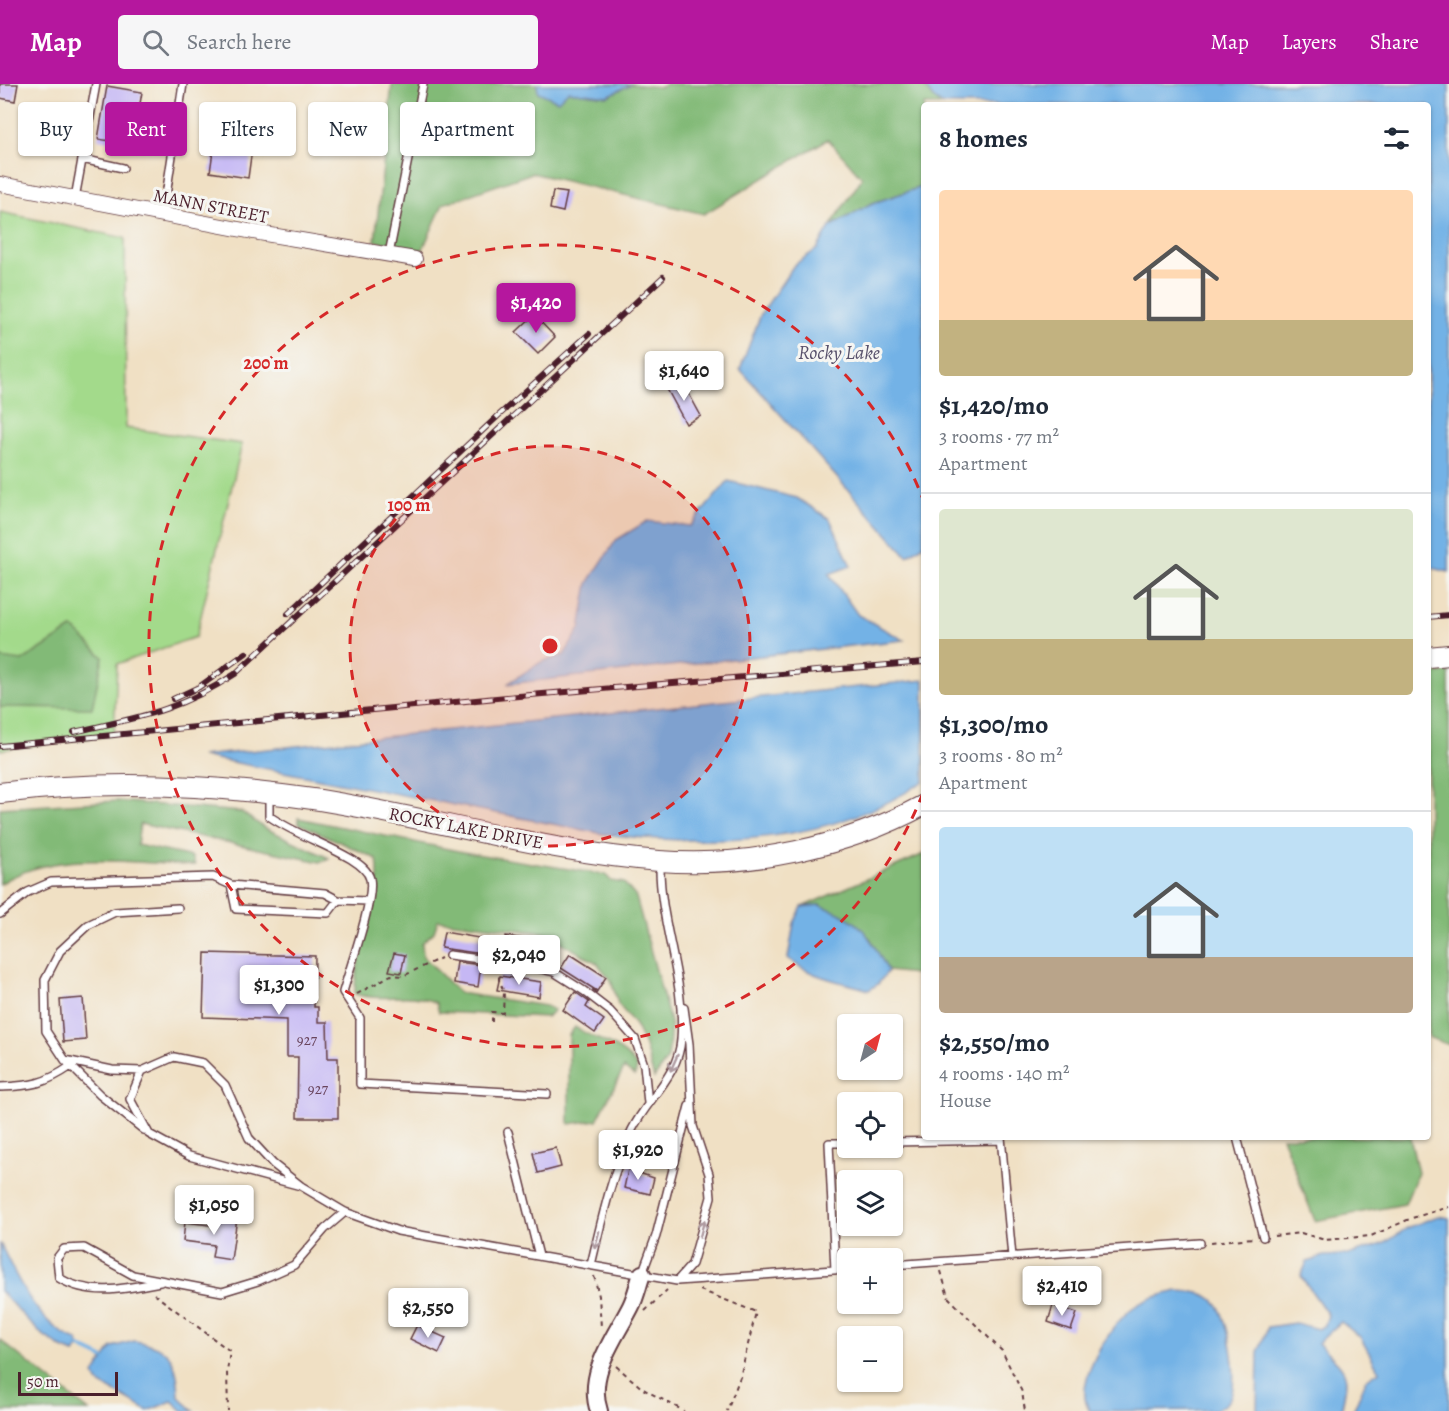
<!DOCTYPE html>
<meta charset="utf-8">
<style>
:root{--surface:#fff;--page:#f6f6f7;--text:#1f2937;--muted:#747a83;--line:#e0e1e3;--accent:#b5179e}
body{margin:0;font-family:Alegreya,serif;background:var(--page);color:var(--text);height:100vh;display:flex;flex-direction:column;font-size:22px;white-space:nowrap}
*{box-sizing:border-box;margin:0}
p{font-size:20px;color:var(--muted)}
.icon{flex:none;width:33px;height:33px;fill:none;stroke:currentColor;stroke-width:2;stroke-linecap:round;stroke-linejoin:round}
.map{position:relative;flex:1;overflow:hidden}
.sheet{position:absolute;left:921px;top:18px;width:510px;height:1038px;display:flex;flex-direction:column;background:var(--surface);border-radius:6px;box-shadow:0 2px 4px #0004}
.sheet>*{flex:none}
.guide{position:absolute;left:18px;top:18px;width:570px;height:54px;display:flex;gap:12px}
.needle{width:39px;rotate:36deg}
.buttons{position:absolute;left:837px;top:930px;display:grid;gap:12px}
.buttons a{display:grid;place-items:center;width:66px;height:66px;border-radius:6px;background:var(--surface);box-shadow:0 2px 4px #0004;font-size:30px}
.scale{position:absolute;left:18px;bottom:15px;width:100px;box-sizing:border-box;padding-left:6px;border:3px solid #4a1f2b;border-top:0;font-size:16px;line-height:21px;white-space:nowrap;color:#4a1f2b;-webkit-text-stroke:4px #f6f6f2;paint-order:stroke}
.price{position:absolute;translate:-50% -51px;padding:0 14px;border-radius:6px;background:#fff;color:#222;font-size:20px;line-height:39px;filter:drop-shadow(0 2px 3px #0008)}
.price::after{content:'';position:absolute;left:50%;top:36px;width:18px;height:14px;margin-left:-9px;background:inherit;clip-path:polygon(0 0,100% 0,50% 100%)}
.price.active{background:var(--accent);color:#fff}
ul{padding:0;list-style:none}
li{display:grid;align-content:center;gap:12px;height:318px;padding:0 18px}
li+li{border-top:2px solid var(--line)}
li span{display:grid;place-items:center;height:186px;border-radius:6px;color:#555}
li>.icon{margin-inline-start:auto}
span .icon{width:108px;height:108px;fill:#fffc;stroke-width:1}
li b{font-size:26px}
h2{display:flex;justify-content:space-between;align-items:center;height:72px;padding:0 18px;font-size:26px}
.pill{padding:0 21px;border-radius:6px;background:var(--surface);box-shadow:0 2px 4px #0004;font-size:21px;line-height:54px}
.pill.active{background:var(--accent);color:#fff}
header{display:flex;align-items:center;gap:36px;box-sizing:border-box;height:84px;padding:0 30px;background:var(--accent);color:#fff}
header strong{font-size:28px}
nav{display:flex;gap:33px;margin-inline-start:auto;font-size:21px}
.search{width:420px;height:54px;background:var(--page);display:flex;align-items:center;gap:15px;box-sizing:border-box;padding:0 21px;border-radius:6px;color:var(--muted);font-size:22px}
.map>svg:first-child{display:block}
.green{fill:#a3da8b;stroke:#767c5b;stroke-width:1.5}
.forest{fill:#82ba77;stroke:#666c51;stroke-width:1.5}
.water{fill:#73b2e6;stroke:#5e6888;stroke-width:1.5}
.lines{fill:none;stroke-linecap:round;stroke-linejoin:round}
.stream{stroke:#73b2e6;stroke-width:4}
.building{fill:#c5b7f4}
.service-casing{stroke:#633c42;stroke-width:10}
.minor-casing{stroke:#633c42;stroke-width:16}
.tertiary-casing{stroke:#633c42;stroke-width:20}
.primary-casing{stroke:#633c42;stroke-width:22}
.path{stroke:#633c42;stroke-width:2;stroke-dasharray:4.5 4.5;stroke-linecap:butt}
.service{stroke:#fff;stroke-width:7}
.minor{stroke:#fff;stroke-width:14}
.tertiary{stroke:#fff;stroke-width:16}
.primary{stroke:#fff;stroke-width:20}
.rail-casing{stroke:#4a1f2b;stroke-width:6}
.rail{stroke:#f6f6f2;stroke-width:4;stroke-dasharray:11;stroke-linecap:butt}
.oneway{stroke:#ae9aa0}
.ring{fill:none;stroke:#d62828;stroke-width:3;stroke-dasharray:10 8}
.labels{text-anchor:middle;stroke-width:6;stroke-linejoin:round;paint-order:stroke}
.number-label{font-size:15px;fill:#69455d}
.street-label{font-size:18px;fill:#4a1f2b;stroke:#f6f6f2}
.water-label{font-size:20px;font-style:italic;fill:#58526c;stroke:#f6f6f2}
.centre{fill:#d62828;stroke:#f6f6f2;stroke-width:3}
.ring-label{font-size:18px;text-anchor:middle;font-weight:bold;fill:#d62828;stroke:#f6f6f2;stroke-width:6;stroke-linejoin:round;paint-order:stroke}
</style>
<header>
<strong>Map</strong>
<div class="search"><svg class="icon" aria-label="search" viewBox="0 0 24 24"><circle cx="10" cy="10" r="6"/><path d="M15 15l6 6"/></svg>Search here</div>
<nav><a>Map</a><a>Layers</a><a>Share</a></nav>
</header>
<div class="map">
<svg width="1449" height="1327" viewBox="0 0 1449 1327">
<rect width="100%" height="100%" fill="#f6f6f2"/>
<filter id="ink" filterUnits="userSpaceOnUse"><feTurbulence type="fractalNoise" baseFrequency=".0167" numOctaves="2"/><feDisplacementMap in="SourceGraphic" scale="12" xChannelSelector="R" yChannelSelector="G"/><feConvolveMatrix kernelMatrix="1 2 1 2 8 2 1 2 1" color-interpolation-filters="sRGB"/></filter>
<filter id="wash" filterUnits="userSpaceOnUse"><feTurbulence type="fractalNoise" baseFrequency=".008" numOctaves="4" result="noise"/><feDisplacementMap in="SourceGraphic" scale="24" xChannelSelector="R" yChannelSelector="G"/><feGaussianBlur stdDeviation="1.35" result="paint"/><feColorMatrix in="noise" values="0 0 0 0 0 0 0 0 0 0 0 0 0 0 0 0 0 1.4 0 .05"/><feComposite in="paint" operator="in"/></filter>
<g filter="url(#wash)">
<rect width="100%" height="100%" fill="#f0e0c4"/>
<!-- green -->
<path class="green" d="M 0,128 L 125,154 L 126,344 L 242,360 L 196,553 L 117,580 L 114,651 L 0,666 Z"/>
<!-- forest -->
<path class="forest" d="M 392,0 L 537,0 L 538,8 L 568,7 L 608,12 L 631,0 L 661,3 L 666,0 L 923,0 L 933,14 L 943,21 L 924,21 L 924,102 L 870,120 L 830,143 L 862,94 L 828,55 L 704,130 L 532,89 L 443,120 L 422,167 L 375,157 Z
M 73,544 L 103,573 L 92,624 L 0,623 L 0,574 L 22,577 Z
M 1449,588 L 1449,961 L 1428,953 L 1428,590 Z
M 117,717 L 241,728 L 265,744 L 329,774 L 320,778 L 140,740 L 137,761 L 192,773 L 195,781 C 132,780 56,764 0,800 L 0,724 Z
M 298,734 L 463,768 L 606,791 L 611,797 L 624,799 L 636,813 L 671,941 L 668,974 L 654,994 L 644,959 L 635,941 L 618,920 L 611,896 L 597,879 L 545,849 L 438,836 L 434,848 L 422,859 L 423,872 L 459,909 L 546,922 L 554,926 L 547,933 L 439,928 L 436,919 C 410,906 382,919 355,910 C 354,864 384,821 377,775 L 298,739 Z
M 924,770 L 924,891 L 888,887 L 870,854 L 820,821 L 802,823 Z
M 575,943 C 596,957 622,960 637,983 L 635,992 L 624,984 L 597,1036 L 569,1040 L 569,951 Z
M 1282,1053 L 1410,1053 L 1418,1089 L 1405,1120 L 1315,1137 Z
M 0,1256 L 89,1327 L 0,1327 Z"/>
<!-- water -->
<path class="water" d="M 537,0 L 631,0 L 608,12 L 568,7 L 558,17 L 538,8 Z
M 923,0 L 1449,0 L 1449,488 L 1428,483 L 1428,21 L 943,21 L 933,14 Z
M 924,102 L 924,461 L 907,472 L 740,285 L 761,230 L 794,181 L 817,165 L 830,143 L 870,120 Z
M 728,397 L 797,414 L 830,435 L 851,482 L 829,490 L 858,531 L 904,556 L 507,600 L 541,578 L 564,571 L 580,545 L 588,499 L 616,456 L 647,437 L 690,442 Z
M 924,596 L 924,697 C 831,761 712,763 604,750 L 201,672 Z
M 819,821 C 863,836 867,848 888,887 L 878,900 L 869,906 C 843,898 808,893 788,874 L 794,839 L 802,823 Z
M 1438,1132 L 1449,1134 L 1449,1327 L 1353,1327 L 1366,1296 L 1379,1287 L 1360,1253 L 1341,1238 L 1318,1259 C 1347,1289 1351,1284 1341,1327 L 1257,1327 L 1258,1268 L 1268,1243 L 1295,1239 L 1318,1245 L 1325,1241 L 1328,1231 L 1301,1192 L 1307,1178 L 1324,1172 L 1348,1171 L 1385,1159 L 1407,1144 Z
M 0,1159 C 16,1193 39,1243 77,1256 L 80,1263 L 74,1269 L 62,1264 L 39,1248 L 0,1207 Z
M 1177,1207 C 1191,1208 1206,1207 1216,1219 C 1229,1234 1239,1296 1230,1314 C 1227,1320 1222,1323 1216,1326 L 1090,1327 C 1071,1301 1110,1243 1130,1226 C 1143,1215 1161,1211 1177,1207 Z
M 134,1257 C 171,1262 178,1277 179,1313 L 194,1327 L 183,1327 L 172,1317 L 148,1327 L 97,1298 L 94,1290 L 112,1263 Z"/>
<g class="lines">
<!-- stream -->
<path class="stream" d="M 80,1263 L 103,1274"/>
</g>
<g id="blocks">
<!-- building -->
<path class="building" d="M 0,0 L 18,0 L 15,17 L 0,14 Z
M 107,2 L 142,8 L 133,61 L 98,55 Z
M 217,40 L 269,49 L 266,68 L 252,65 L 248,94 L 210,88 Z
M 553,107 L 567,109 L 563,128 L 550,125 Z
M 534,231 L 555,253 L 538,270 L 516,248 Z
M 682,297 L 701,332 L 686,340 L 667,305 Z
M 444,848 L 485,855 L 483,870 L 441,864 Z
M 506,852 L 548,859 L 545,875 L 504,868 Z
M 205,869 L 315,872 L 314,923 L 318,923 L 318,938 L 327,938 L 328,974 L 338,974 L 338,1034 L 297,1034 L 298,973 L 287,973 L 287,936 L 203,933 Z
M 394,869 L 405,871 L 401,889 L 389,887 Z
M 570,870 L 606,893 L 596,909 L 592,906 L 597,907 L 561,884 Z
M 457,878 L 481,881 L 478,903 L 454,899 Z
M 500,892 L 541,898 L 539,913 L 497,906 Z
M 575,908 L 589,918 L 586,923 L 604,936 L 595,949 L 563,926 Z
M 83,914 L 86,956 L 63,958 L 60,916 Z
M 556,1064 L 561,1083 L 538,1089 L 533,1069 Z
M 629,1081 L 641,1084 L 639,1089 L 654,1094 L 650,1110 L 624,1104 Z
M 228,1131 L 237,1134 L 231,1176 L 212,1173 L 214,1161 L 183,1157 L 185,1138 L 217,1142 L 218,1133 Z
M 1053,1221 L 1077,1229 L 1071,1246 L 1048,1238 Z
M 417,1241 L 446,1254 L 439,1269 L 410,1255 Z"/>
</g>
</g>
<g filter="url(#ink)">
<use href="#blocks" fill-opacity="0" stroke="#633c42" stroke-width="1.5"/>
<g class="lines">
<defs>
<path id="service" d="M 82,75 L 123,84
M 75,114 L 96,0
M 163,131 L 183,0
M 389,170 L 423,0
M 269,711 L 269,732 C 295,750 324,759 351,775 C 359,780 368,786 370,795 C 375,814 349,886 343,908 L 360,934 L 360,1000 L 547,1010
M 231,801 L 236,825 L 328,829 L 338,816
M 0,830 L 28,808 L 51,798 L 213,793 L 231,801 L 325,809 L 338,816 L 368,817
M 449,871 L 525,881 L 554,888 L 584,907 L 610,927 L 635,955 L 644,981 L 648,1019
M 65,976 L 112,986 L 142,987
M 0,1003 C 31,1002 45,1000 71,982
M 144,1046 L 100,1011 L 65,976 L 46,947 L 45,896 L 60,867 L 88,841 L 115,828 L 178,824
M 508,1048 L 539,1172
M 1001,1053 L 1012,1173
M 1237,1053 L 1263,1153
M 892,1058 L 1001,1056
M 301,1102 L 189,1072 L 149,1050 L 130,1015 L 142,987 L 174,973 L 203,979 L 225,1001 L 249,1054 L 273,1080 L 301,1102 L 345,1128 L 398,1147 L 677,1197 L 848,1185
M 591,1181 C 602,1135 612,1088 632,1046 C 647,1015 679,991 681,955 C 686,896 659,839 660,780
M 892,1181 L 1200,1159
M 835,1186 L 829,1059 L 848,1059
M 642,1190 L 656,1152 L 689,1022
M 677,1197 L 692,1180 L 711,1113 L 709,1090 L 693,1042 L 689,960 L 684,924
M 160,1198 C 125,1205 90,1213 59,1194 L 57,1174 L 64,1165 L 84,1164 L 133,1191 L 222,1208 L 258,1197 L 294,1181 L 325,1145 L 345,1128"/>
<path id="minor" d="M 0,100 L 259,149 L 415,175"/>
<path id="tertiary" d="M 599,1327 C 586,1289 615,1254 631,1222 C 636,1212 638,1201 642,1190"/>
<path id="primary" d="M 1428,573 L 1449,571
M 0,709 C 107,695 213,700 320,716 C 433,734 545,768 659,777 C 748,784 846,763 924,721"/>
</defs>
<!-- service casing -->
<use href="#service" class="service-casing"/>
<!-- minor casing -->
<use href="#minor" class="minor-casing"/>
<!-- tertiary casing -->
<use href="#tertiary" class="tertiary-casing"/>
<!-- primary casing -->
<use href="#primary" class="primary-casing"/>
<!-- path -->
<path class="path" d="M 357,910 L 391,891 L 403,892 L 441,874
M 492,938 L 492,928 L 503,929 L 504,908 L 499,896 L 499,888
M 1274,1152 L 1301,1149 L 1325,1156 L 1371,1152 L 1412,1134 L 1449,1123
M 1211,1158 L 1253,1154
M 941,1187 L 948,1213 L 1002,1267 L 1022,1308 L 1025,1327
M 594,1192 L 599,1212 L 601,1243
M 700,1206 L 756,1228 L 740,1293 L 727,1327
M 154,1210 L 230,1267 L 227,1288 L 228,1327
M 645,1227 L 667,1206
M 616,1282 L 643,1305 L 684,1327"/>
<!-- service -->
<use href="#service" class="service"/>
<!-- minor -->
<use href="#minor" class="minor"/>
<!-- tertiary -->
<use href="#tertiary" class="tertiary"/>
<!-- primary -->
<use href="#primary" class="primary"/>
<defs>
<path id="rail" d="M 288,530 L 498,332 L 589,250
M 1428,533 L 1449,531
M 173,615 L 199,603 L 246,569
M 74,648 C 139,633 177,628 235,590 L 663,193
M 0,662 L 507,613 L 924,578"/>
</defs>
<!-- rail casing -->
<use href="#rail" class="rail-casing"/>
<!-- rail -->
<use href="#rail" class="rail"/>
</g>
<!-- one-way arrows -->
<defs><path id="oneway-shaft" d="M-6 0H5M1.5-3L5.5 0L1.5 3" fill="none" stroke-width="1.6" stroke-linecap="round" stroke-linejoin="round" transform="scale(1.5)"/></defs>
<g class="oneway">
<use href="#oneway-shaft" transform="translate(674 979) rotate(114)"/>
<use href="#oneway-shaft" transform="translate(702 1145) rotate(-75)"/>
<use href="#oneway-shaft" transform="translate(597 1156) rotate(104)"/>
</g>
</g>
<!-- distance rings -->
<circle cx="550" cy="562" r="200" fill="#d62828" fill-opacity=".12"/>
<g class="ring">
<circle cx="550" cy="562" r="200"/>
<path d="M923 709A401 401 0 1 1 923 415"/>
</g>
<g class="labels">
<!-- number labels -->
<g class="number-label">
<text x="307" y="961">927</text>
<text x="318" y="1010">927</text>
</g>
<!-- street labels -->
<g class="street-label">
<text transform="translate(211 122) rotate(11)" y="6">MANN STREET</text>
<text transform="translate(466 744) rotate(11)" y="6">ROCKY LAKE DRIVE</text>
</g>
<!-- water labels -->
<g class="water-label">
<text x="839" y="275">Rocky Lake</text>
</g>
</g>
<circle cx="550" cy="562" r="9" class="centre"/>
<g class="ring-label">
<text x="266" y="285">200 m</text>
<text x="409" y="427">100 m</text>
</g>
</svg>
<div class="buttons">
<a><svg class="needle" viewBox="-14 -14 28 28"><path d="M0-13l5 13h-10z" fill="#e53935"/><path d="M0 13l5-13h-10z" fill="#747a83"/></svg></a>
<a><svg class="icon" aria-label="locate" viewBox="0 0 24 24"><circle cx="12" cy="12" r="6"/><path d="M12 2v4M12 18v4M2 12h4M18 12h4"/></svg></a>
<a><svg class="icon" aria-label="layers" viewBox="0 0 24 24"><path d="M12 4l9 5-9 5-9-5zM3 14l9 5 9-5"/></svg></a>
<a>+</a>
<a>−</a>
</div>
<div class="scale">50 m</div>
<b class="price active" style="left:536px;top:250px">$1,420</b>
<b class="price" style="left:684px;top:318px">$1,640</b>
<b class="price" style="left:519px;top:902px">$2,040</b>
<b class="price" style="left:279px;top:932px">$1,300</b>
<b class="price" style="left:638px;top:1097px">$1,920</b>
<b class="price" style="left:214px;top:1152px">$1,050</b>
<b class="price" style="left:1062px;top:1233px">$2,410</b>
<b class="price" style="left:428px;top:1255px">$2,550</b>
<div class="guide">
<a class="pill">Buy</a>
<a class="pill active">Rent</a>
<a class="pill">Filters</a>
<a class="pill">New</a>
<a class="pill">Apartment</a>
</div>
<section class="sheet">
<h2>8 homes<svg class="icon" aria-label="filters" viewBox="0 0 24 24"><path d="M4 7h16M4 17h16"/><circle cx="9" cy="7" r="2"/><circle cx="15" cy="17" r="2"/></svg></h2>
<ul>
<li><span style="background:linear-gradient(#ffd9b3 70%,#c2b280 0)"><svg class="icon" aria-label="home" viewBox="0 0 24 24"><path d="M3 11l9-7 9 7M6 9v11h12V9"/></svg></span><div><b>$1,420/mo</b><p>3 rooms · 77 m²</p><p>Apartment</p></div></li>
<li><span style="background:linear-gradient(#dfe7d0 70%,#c2b280 0)"><svg class="icon" aria-label="home" viewBox="0 0 24 24"><path d="M3 11l9-7 9 7M6 9v11h12V9"/></svg></span><div><b>$1,300/mo</b><p>3 rooms · 80 m²</p><p>Apartment</p></div></li>
<li><span style="background:linear-gradient(#bfe0f5 70%,#b9a48a 0)"><svg class="icon" aria-label="home" viewBox="0 0 24 24"><path d="M3 11l9-7 9 7M6 9v11h12V9"/></svg></span><div><b>$2,550/mo</b><p>4 rooms · 140 m²</p><p>House</p></div></li>
</ul>
</section>
</div>
